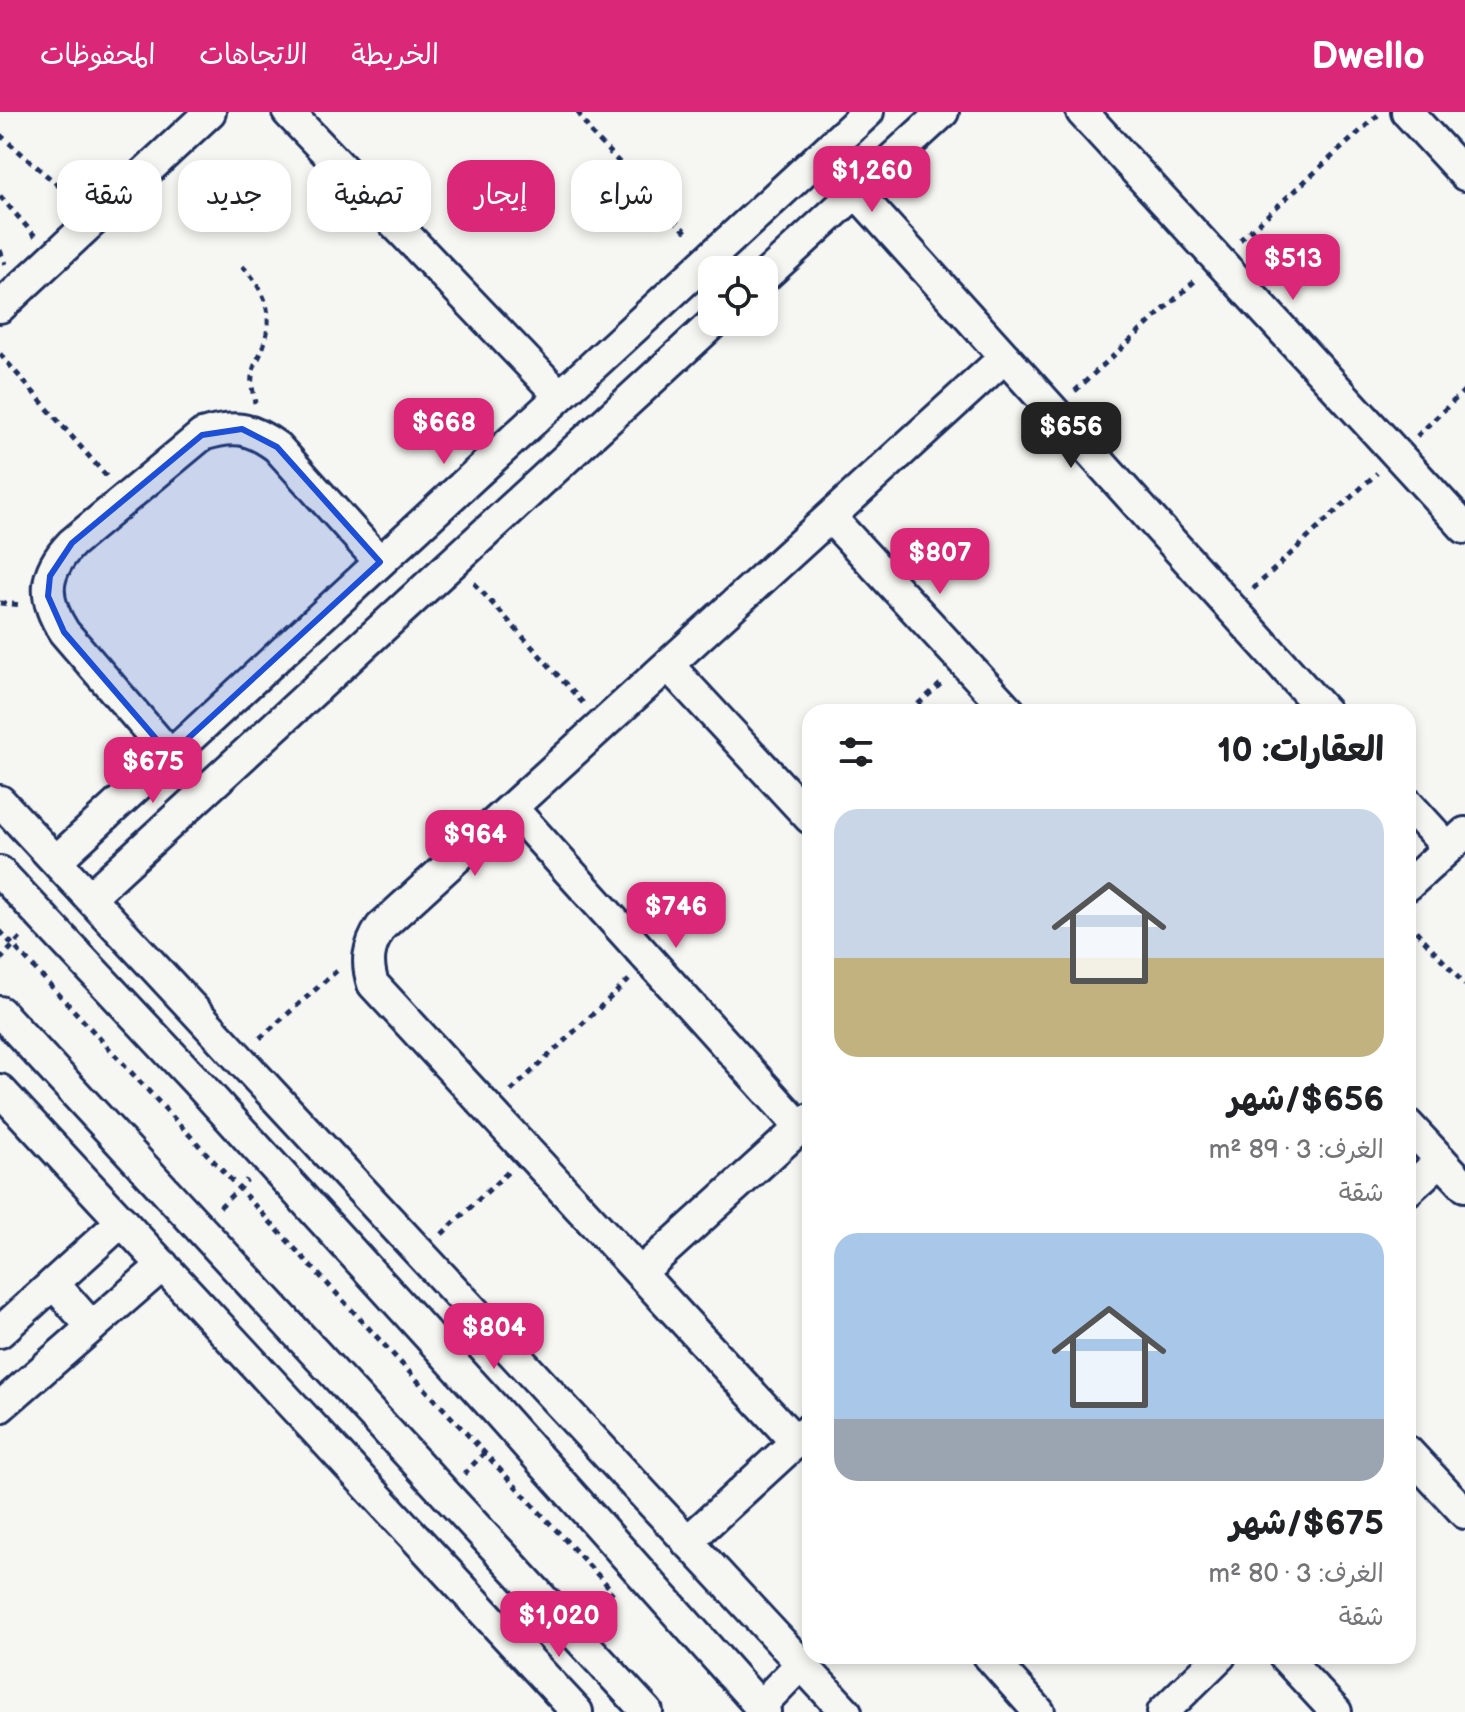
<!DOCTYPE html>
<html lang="ar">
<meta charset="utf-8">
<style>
:root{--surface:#fff;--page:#f2f2f2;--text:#202124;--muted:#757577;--accent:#db2777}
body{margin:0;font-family:"Balsamiq Sans","Playpen Sans Arabic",sans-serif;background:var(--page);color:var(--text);direction:rtl;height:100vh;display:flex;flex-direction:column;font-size:30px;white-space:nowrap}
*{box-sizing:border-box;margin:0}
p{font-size:26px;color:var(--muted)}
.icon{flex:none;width:44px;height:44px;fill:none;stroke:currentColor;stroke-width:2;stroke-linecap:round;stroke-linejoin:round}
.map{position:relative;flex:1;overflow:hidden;direction:ltr}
.sheet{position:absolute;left:802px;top:592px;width:614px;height:960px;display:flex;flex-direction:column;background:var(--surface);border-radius:24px;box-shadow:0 4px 12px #0003;direction:rtl}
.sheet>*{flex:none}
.hud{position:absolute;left:24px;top:48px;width:658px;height:72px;direction:rtl;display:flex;gap:16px}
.buttons{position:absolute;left:698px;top:144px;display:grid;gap:16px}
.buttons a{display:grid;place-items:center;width:80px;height:80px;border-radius:16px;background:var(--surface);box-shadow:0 4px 12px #0003;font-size:40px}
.price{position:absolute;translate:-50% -68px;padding:0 18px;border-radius:16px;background:var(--accent);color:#fff;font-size:26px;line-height:52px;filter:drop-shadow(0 2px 4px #0008)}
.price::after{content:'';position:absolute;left:50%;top:48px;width:24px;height:18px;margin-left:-12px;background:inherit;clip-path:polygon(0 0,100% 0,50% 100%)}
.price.active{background:#222;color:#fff}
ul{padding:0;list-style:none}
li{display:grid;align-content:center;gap:16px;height:424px;padding:0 32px}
li span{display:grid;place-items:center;height:248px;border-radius:24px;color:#555}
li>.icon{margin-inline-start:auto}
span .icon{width:144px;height:144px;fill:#fffc;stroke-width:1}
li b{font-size:34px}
h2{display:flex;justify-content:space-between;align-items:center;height:96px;padding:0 32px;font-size:34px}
.pill{padding:0 28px;border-radius:24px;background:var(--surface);box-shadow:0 4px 12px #0003;font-size:28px;line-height:72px}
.pill.active{background:var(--accent);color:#fff}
header{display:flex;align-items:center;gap:48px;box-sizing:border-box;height:112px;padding:0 40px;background:var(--accent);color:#fff}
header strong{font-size:38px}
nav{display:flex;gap:44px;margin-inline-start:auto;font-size:28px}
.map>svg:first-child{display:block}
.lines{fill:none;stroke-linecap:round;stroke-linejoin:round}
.street-casing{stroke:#1b2f5e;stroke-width:36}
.path{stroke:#1b2f5e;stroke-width:5;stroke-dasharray:6 6;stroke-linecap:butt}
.street{stroke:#f6f6f2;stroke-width:30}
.marked{fill:#1d4ed8;fill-opacity:0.2;stroke:#1d4ed8;stroke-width:6;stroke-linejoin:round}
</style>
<header>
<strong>Dwello</strong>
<nav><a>الخريطة</a><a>الاتجاهات</a><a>المحفوظات</a></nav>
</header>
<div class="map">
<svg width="1465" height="1600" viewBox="0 0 1465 1600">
<rect width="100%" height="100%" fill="#f6f6f2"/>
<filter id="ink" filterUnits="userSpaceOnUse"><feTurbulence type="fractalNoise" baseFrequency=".0125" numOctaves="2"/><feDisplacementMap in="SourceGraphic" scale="16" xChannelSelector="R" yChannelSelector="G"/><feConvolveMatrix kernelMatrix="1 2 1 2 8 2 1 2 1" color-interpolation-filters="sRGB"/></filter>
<g filter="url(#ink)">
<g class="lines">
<defs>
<path id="street" d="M 288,0 L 560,284
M 1082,0 L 1465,416
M 1407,0 L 1465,63
M 856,80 L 1325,600
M 764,165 L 943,0
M 0,195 L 210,0
M 830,405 L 1010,600
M 668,553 L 810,706
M 170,643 L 64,520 C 42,486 43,461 72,431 L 202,323 C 234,313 250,315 277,335 L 380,450
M 0,689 L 846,1600
M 1408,692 L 1448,736
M 512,696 L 801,1016
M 56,749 L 868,0
M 0,760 L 196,969 L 494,1296 L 765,1600
M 1408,773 L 1465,721
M 90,785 L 714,210
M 0,900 L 647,1600
M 0,978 L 577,1600
M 1408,1013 L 1465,1074
M 1408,1078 L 1441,1048
M 640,1161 L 810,1007
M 54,1172 L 92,1215
M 0,1220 L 122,1109
M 0,1295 L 163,1153
M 796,1330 L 373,872 C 366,850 368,835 381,815 L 1005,245
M 1408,1340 L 1465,1401
M 687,1430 L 810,1317
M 989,1544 L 1039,1600
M 1284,1544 L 1336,1600
M 760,1594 L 801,1552
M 1163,1600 L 1220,1544"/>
</defs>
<!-- street casing -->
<use href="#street" class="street-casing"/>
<!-- path -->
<path class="path" d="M 578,0 L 591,21 L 690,124
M 0,23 L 75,88
M 0,84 L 35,124
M 1240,128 L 1378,3
M 0,138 L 5,152
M 242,154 C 265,177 275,203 263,235 C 261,243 255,250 253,259 C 250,269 253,280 255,291
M 0,242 L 107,365
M 1075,279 L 1197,167
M 1417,324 L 1465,278
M 474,471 L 583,591
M 1253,477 L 1377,361
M 0,491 L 22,493
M 909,600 L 944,569
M 1408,810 L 1465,873
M 0,819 L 609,1475
M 0,848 L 21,825
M 260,926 L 340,856
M 511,979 L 629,868
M 220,1095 L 247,1068
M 442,1122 L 508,1060
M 464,1362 L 488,1337
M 591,1499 L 616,1476"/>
<!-- street -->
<use href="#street" class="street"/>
</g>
</g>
<!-- marked area -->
<path class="marked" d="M 242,317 L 277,335 L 380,450 L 170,643 L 64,520 L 48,484 L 50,464 L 72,431 L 202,323 Z"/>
</svg>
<div class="buttons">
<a><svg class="icon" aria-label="locate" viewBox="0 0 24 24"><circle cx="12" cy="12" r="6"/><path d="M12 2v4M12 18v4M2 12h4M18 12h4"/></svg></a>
</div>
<b class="price" style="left:872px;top:102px">$1,260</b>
<b class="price" style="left:1293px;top:190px">$513</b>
<b class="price" style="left:444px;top:354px">$668</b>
<b class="price active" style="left:1071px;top:358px">$656</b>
<b class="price" style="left:940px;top:484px">$807</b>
<b class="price" style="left:153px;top:693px">$675</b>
<b class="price" style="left:475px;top:766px">$964</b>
<b class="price" style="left:676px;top:838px">$746</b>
<b class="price" style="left:494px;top:1259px">$804</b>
<b class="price" style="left:559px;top:1547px">$1,020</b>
<div class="hud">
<a class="pill">شراء</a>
<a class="pill active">إيجار</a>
<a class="pill">تصفية</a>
<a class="pill">جديد</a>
<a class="pill">شقة</a>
</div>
<section class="sheet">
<h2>العقارات: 10<svg class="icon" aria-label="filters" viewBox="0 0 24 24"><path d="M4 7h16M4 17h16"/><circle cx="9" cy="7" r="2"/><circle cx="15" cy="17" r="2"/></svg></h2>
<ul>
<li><span style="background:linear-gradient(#c9d6e8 60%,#c2b280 0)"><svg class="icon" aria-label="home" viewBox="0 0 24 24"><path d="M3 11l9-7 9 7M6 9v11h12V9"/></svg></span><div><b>$656/شهر</b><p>الغرف: 3 · 89 m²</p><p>شقة</p></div></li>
<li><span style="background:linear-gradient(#a9c7e8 75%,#9aa5b1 0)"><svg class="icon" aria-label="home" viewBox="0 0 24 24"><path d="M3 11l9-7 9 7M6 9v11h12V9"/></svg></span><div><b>$675/شهر</b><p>الغرف: 3 · 80 m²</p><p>شقة</p></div></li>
</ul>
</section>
</div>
